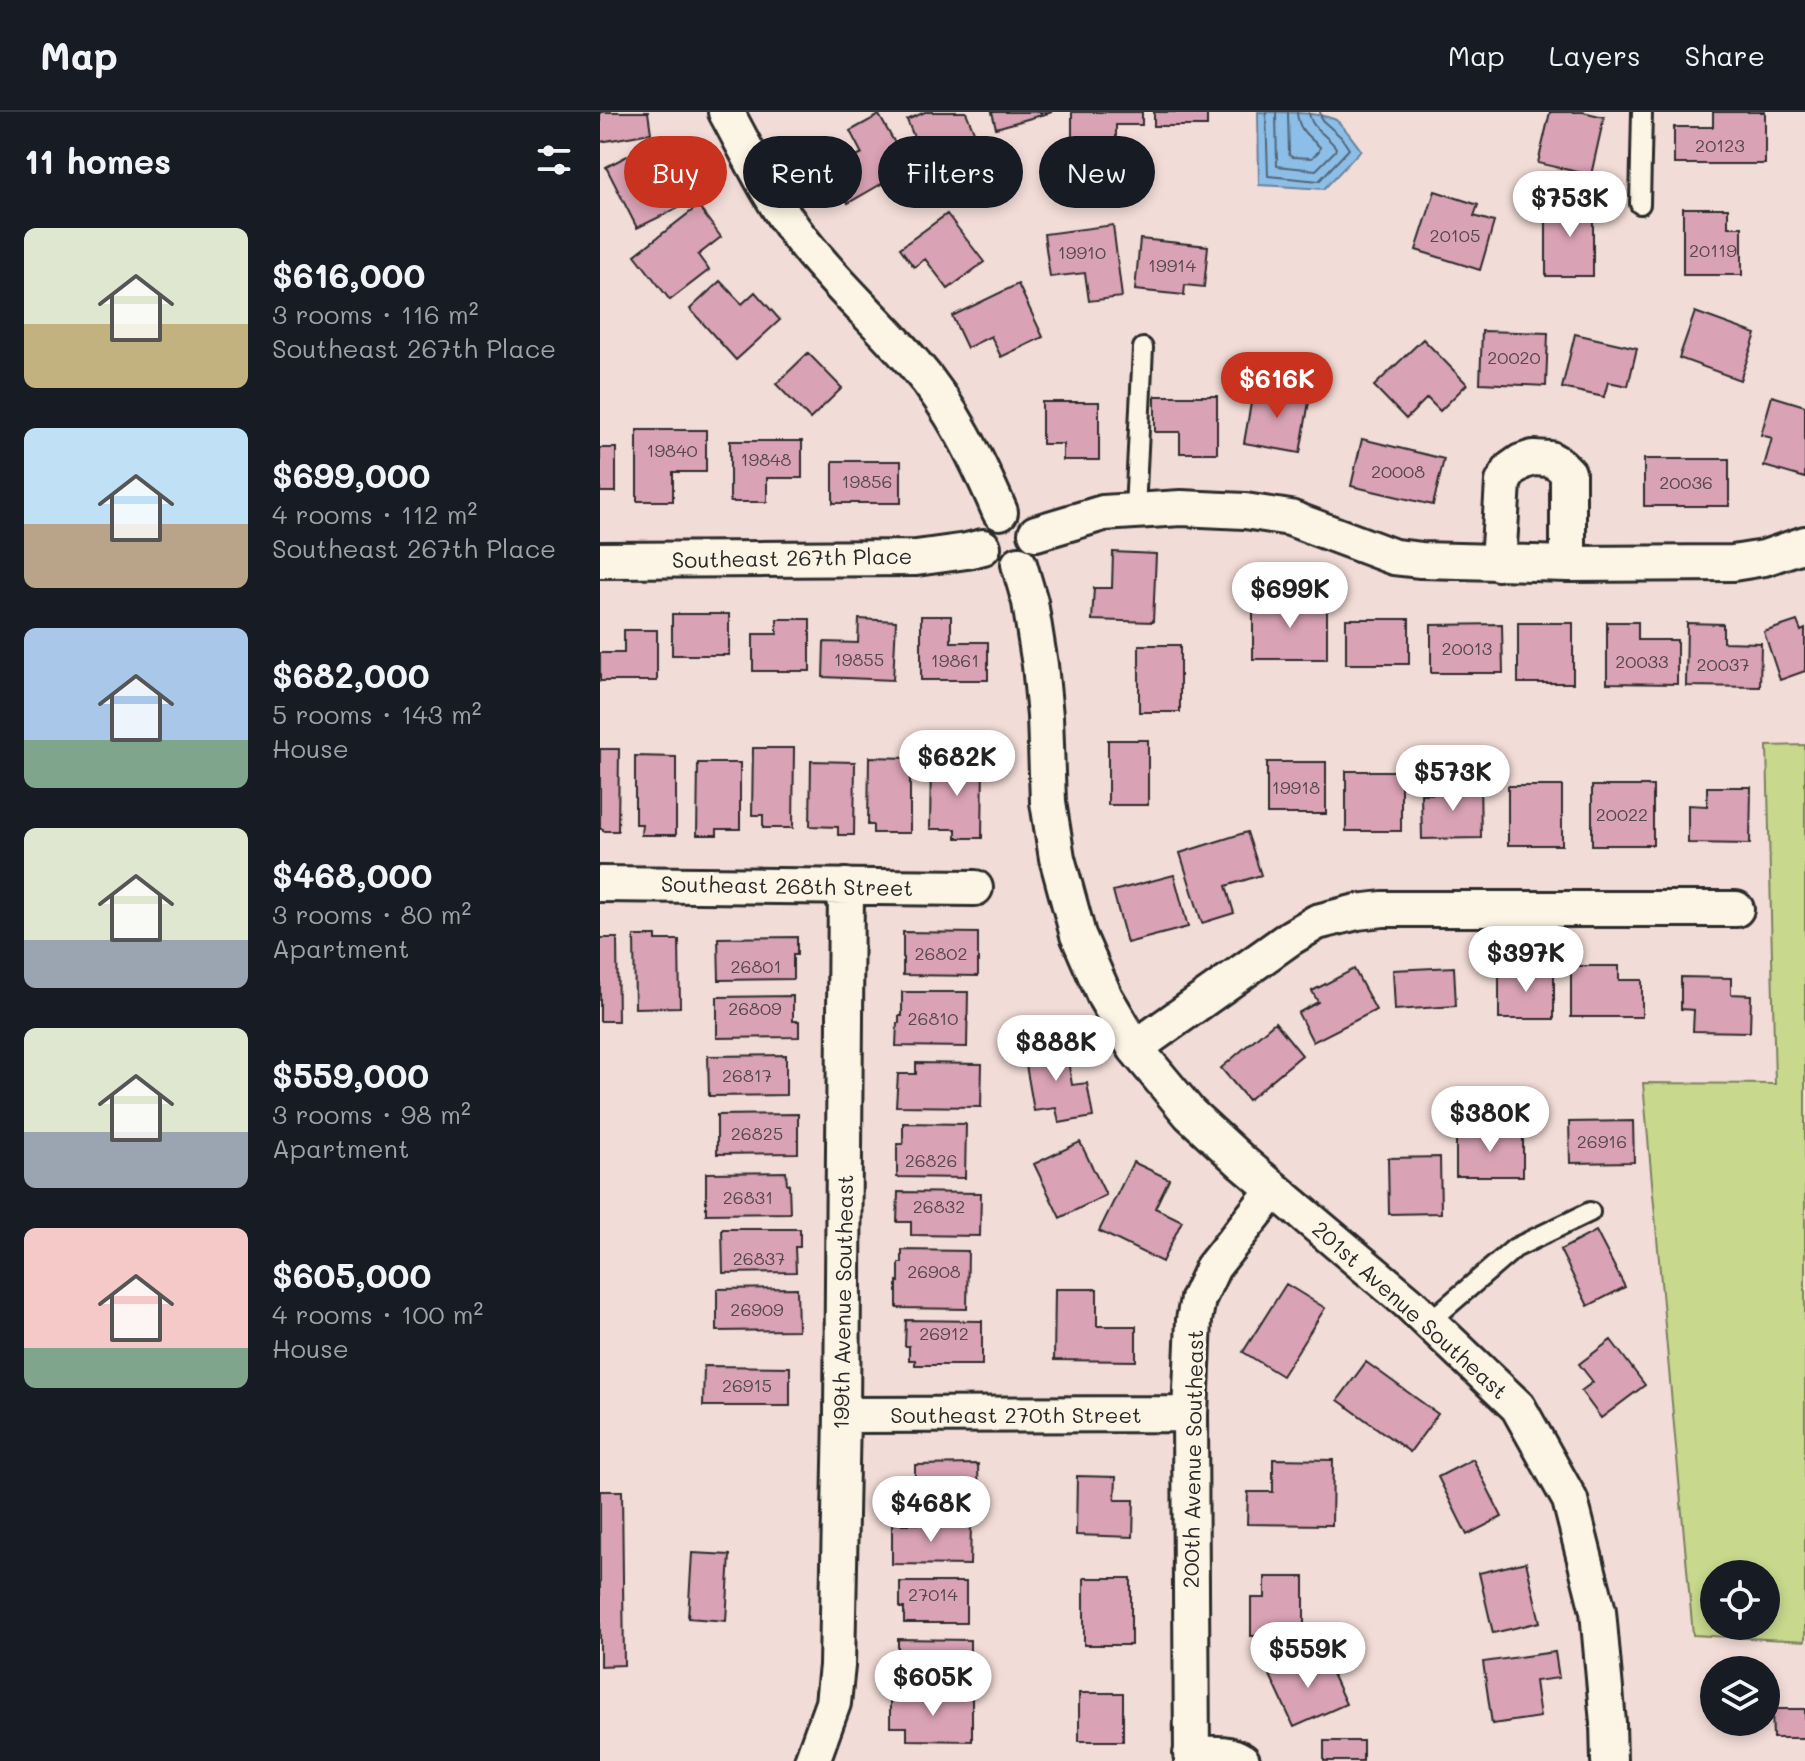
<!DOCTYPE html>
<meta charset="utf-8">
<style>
:root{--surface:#171b24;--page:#242831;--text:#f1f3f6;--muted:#9ea1a6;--line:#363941;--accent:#c8321e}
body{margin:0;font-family:Mali,sans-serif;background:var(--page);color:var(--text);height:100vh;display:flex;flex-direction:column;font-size:30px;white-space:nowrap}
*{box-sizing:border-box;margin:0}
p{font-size:26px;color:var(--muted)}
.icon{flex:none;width:44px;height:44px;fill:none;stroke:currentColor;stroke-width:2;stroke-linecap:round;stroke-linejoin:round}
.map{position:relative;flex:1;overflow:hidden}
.side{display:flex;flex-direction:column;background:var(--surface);width:600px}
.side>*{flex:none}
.top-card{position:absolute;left:24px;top:24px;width:760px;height:72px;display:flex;gap:16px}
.controls{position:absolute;left:1100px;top:1448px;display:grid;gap:16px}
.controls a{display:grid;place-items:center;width:80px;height:80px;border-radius:50%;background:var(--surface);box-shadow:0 4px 12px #0003;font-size:40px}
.price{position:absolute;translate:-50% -68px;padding:0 18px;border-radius:28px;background:#fff;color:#222;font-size:26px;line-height:52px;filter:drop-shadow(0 2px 4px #0008)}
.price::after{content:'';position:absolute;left:50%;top:48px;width:24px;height:18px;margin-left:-12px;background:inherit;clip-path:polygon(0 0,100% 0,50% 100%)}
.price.active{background:var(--accent);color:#fff}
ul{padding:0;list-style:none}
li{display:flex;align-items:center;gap:24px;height:200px;padding:0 24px}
li span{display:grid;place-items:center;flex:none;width:224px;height:160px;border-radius:12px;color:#555}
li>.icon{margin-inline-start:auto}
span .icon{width:96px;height:96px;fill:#fffc;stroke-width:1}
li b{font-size:34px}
h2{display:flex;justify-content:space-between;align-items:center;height:96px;padding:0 24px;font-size:34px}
.chip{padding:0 28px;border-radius:36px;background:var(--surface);box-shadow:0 4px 12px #0003;font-size:28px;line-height:72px}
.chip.active{background:var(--accent);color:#fff}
header{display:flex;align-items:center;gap:48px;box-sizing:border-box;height:112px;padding:0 40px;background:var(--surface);border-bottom:2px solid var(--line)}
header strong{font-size:38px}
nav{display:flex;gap:44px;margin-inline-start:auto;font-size:28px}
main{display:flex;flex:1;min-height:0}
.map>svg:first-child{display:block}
.green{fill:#c8d88d;stroke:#7a825c;stroke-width:2;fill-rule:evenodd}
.water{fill:#8dbee8;stroke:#66839c;stroke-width:2}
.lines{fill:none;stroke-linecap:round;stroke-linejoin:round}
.shore{stroke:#526677;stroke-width:2}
.building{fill:#d9a2b5;stroke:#2b2b2b;stroke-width:2}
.lane-casing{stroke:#2b2b2b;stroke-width:24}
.street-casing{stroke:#2b2b2b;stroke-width:40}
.lane{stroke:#fcf5e5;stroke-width:18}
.street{stroke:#fcf5e5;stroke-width:34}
.labels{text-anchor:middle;stroke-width:6;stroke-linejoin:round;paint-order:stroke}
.number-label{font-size:18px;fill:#56494e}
.street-label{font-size:22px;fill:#2b2b2b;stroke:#fcf5e5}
</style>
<header>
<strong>Map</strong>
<nav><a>Map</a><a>Layers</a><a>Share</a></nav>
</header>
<main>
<section class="side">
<h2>11 homes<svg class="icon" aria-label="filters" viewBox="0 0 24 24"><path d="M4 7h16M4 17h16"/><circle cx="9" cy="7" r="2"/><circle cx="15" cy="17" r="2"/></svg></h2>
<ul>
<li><span style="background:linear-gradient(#dfe7d0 60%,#c2b280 0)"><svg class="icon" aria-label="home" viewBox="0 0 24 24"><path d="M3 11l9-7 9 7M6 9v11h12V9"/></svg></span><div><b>$616,000</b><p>3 rooms · 116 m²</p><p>Southeast 267th Place</p></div></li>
<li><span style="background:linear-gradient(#bfe0f5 60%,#b9a48a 0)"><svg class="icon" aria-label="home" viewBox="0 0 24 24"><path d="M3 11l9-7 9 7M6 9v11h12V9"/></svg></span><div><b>$699,000</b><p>4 rooms · 112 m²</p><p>Southeast 267th Place</p></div></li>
<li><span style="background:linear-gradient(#a9c7e8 70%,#7fa58c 0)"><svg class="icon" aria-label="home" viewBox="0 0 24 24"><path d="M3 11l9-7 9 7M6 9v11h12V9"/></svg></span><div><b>$682,000</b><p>5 rooms · 143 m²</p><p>House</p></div></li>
<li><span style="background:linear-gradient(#dfe7d0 70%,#9aa5b1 0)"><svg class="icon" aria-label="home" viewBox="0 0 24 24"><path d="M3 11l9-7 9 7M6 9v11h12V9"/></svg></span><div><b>$468,000</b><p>3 rooms · 80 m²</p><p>Apartment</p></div></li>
<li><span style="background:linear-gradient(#dfe7d0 65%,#9aa5b1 0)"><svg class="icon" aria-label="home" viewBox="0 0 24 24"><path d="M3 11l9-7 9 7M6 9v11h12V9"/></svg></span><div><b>$559,000</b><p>3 rooms · 98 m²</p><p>Apartment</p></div></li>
<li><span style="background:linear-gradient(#f6c9c9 75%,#7fa58c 0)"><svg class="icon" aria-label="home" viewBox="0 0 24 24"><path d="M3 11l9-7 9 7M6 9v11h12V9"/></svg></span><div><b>$605,000</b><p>4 rooms · 100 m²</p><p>House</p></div></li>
</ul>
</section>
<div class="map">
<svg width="1205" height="1649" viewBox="0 0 1205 1649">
<rect width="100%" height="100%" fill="#f2dcd7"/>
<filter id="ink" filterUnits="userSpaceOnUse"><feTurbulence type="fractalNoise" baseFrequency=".0125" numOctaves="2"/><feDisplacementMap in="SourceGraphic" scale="16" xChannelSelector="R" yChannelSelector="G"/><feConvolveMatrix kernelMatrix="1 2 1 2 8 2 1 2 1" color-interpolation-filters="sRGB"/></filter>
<g filter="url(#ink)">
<!-- green -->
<path class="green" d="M 1205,633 L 1205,1529 L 1093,1523 L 1043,971 L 1175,972 L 1167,634 ZM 1114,1462 L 1166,1462 L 1166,1514 L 1114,1514 Z"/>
<!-- water -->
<path class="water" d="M 658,0 C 680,0 719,0 736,8 C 746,16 753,28 761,38 L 724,77 L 659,73 Z"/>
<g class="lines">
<!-- shore -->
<path class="shore" d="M 666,0 L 668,64 L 719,69 L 749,37 L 741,25 L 722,8 L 720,0
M 676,0 L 677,54 L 716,58 L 735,39 L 736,36 C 727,22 711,18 709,0
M 688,0 L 689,43 L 692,45 L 712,46 L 719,39 L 720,35 C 708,24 698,18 697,0"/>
</g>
<!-- building -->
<path class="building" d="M 0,0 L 48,0 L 51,21 L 0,30 Z
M 325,0 L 366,0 L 376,25 L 323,47 L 307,8 Z
M 392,0 L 452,0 L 396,16 Z
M 472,0 L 542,0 L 542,13 L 516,13 L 516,36 L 472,36 Z
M 554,0 L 607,0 L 607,14 L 554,14 Z
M 950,0 L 983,0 L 1004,5 L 991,63 L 938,51 Z
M 1113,0 L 1165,0 L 1165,52 L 1074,52 L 1074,15 L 1113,15 Z
M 279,3 L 309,56 L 248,91 L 231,59 L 262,42 L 250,19 Z
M 54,30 L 86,92 L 37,116 L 6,55 Z
M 835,79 L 878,93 L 874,104 L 894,110 L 880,158 L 816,138 Z
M 946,90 L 993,90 L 993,164 L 946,164 Z
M 98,94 L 121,125 L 98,143 L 109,158 L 70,188 L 35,143 Z
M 1083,96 L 1128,96 L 1128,115 L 1142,115 L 1142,163 L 1083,163 Z
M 347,102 L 384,150 L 348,177 L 325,147 L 314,155 L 300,136 Z
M 513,113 L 522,185 L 489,189 L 485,161 L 450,165 L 444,122 Z
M 540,127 L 608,134 L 604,175 L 585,173 L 584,183 L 535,178 Z
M 120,169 L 142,192 L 155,180 L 180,208 L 136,248 L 90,197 Z
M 418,172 L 443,225 L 401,245 L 391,224 L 367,236 L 352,204 Z
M 1095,200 L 1156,222 L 1140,268 L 1079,246 Z
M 882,219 L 948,221 L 946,274 L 880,271 Z
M 975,222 L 1037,236 L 1028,274 L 1008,270 L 1004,285 L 962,276 Z
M 823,227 L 867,272 L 840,299 L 827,286 L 806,307 L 774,274 Z
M 208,241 L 242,276 L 210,307 L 176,272 Z
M 654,274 L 710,284 L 700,341 L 644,331 Z
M 555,284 L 617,284 L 617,341 L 580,341 L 580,320 L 555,320 Z
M 1172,284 L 1205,294 L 1205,366 L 1164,354 L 1172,326 L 1161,323 Z
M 442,290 L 499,290 L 499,348 L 463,348 L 463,332 L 442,332 Z
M 37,318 L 106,318 L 106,360 L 73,360 L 73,389 L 37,389 Z
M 762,327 L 844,347 L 833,393 L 751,374 Z
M 130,329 L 202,329 L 202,366 L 167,366 L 167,390 L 130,390 Z
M 0,336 L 16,336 L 16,380 L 0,380 Z
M 1044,347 L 1129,347 L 1129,394 L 1044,394 Z
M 233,349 L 301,349 L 301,391 L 233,391 Z
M 513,440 L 556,442 L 553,510 L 492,508 L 494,476 L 512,476 Z
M 653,488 L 727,488 L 727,547 L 653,547 Z
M 72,502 L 129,502 L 129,543 L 72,543 Z
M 321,504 L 351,504 L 351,530 L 388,530 L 388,568 L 321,568 Z
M 177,507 L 210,507 L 210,559 L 153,559 L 153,522 L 177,522 Z
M 259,507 L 296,509 L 293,568 L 223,565 L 224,530 L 258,531 Z
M 746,507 L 809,507 L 809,552 L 746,552 Z
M 1197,509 L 1201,519 L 1205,517 L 1205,559 L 1180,568 L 1164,520 Z
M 1007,510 L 1038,510 L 1038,528 L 1077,528 L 1077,572 L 1007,571 Z
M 918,511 L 973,511 L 973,571 L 918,571 Z
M 1087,511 L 1123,512 L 1123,530 L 1161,531 L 1160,575 L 1086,574 Z
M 902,512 L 903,561 L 831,561 L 831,513 Z
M 24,518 L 57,518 L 57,569 L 0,569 L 0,541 L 24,541 Z
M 539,533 L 580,533 L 580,600 L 539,600 Z
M 508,628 L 548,628 L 548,693 L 508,693 Z
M 153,636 L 194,636 L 193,716 L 163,716 L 163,703 L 152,703 Z
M 0,637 L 19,637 L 18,719 L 3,719 L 3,717 L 0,717 Z
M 35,644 L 76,645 L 76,723 L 41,723 L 42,712 L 35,712 Z
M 269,645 L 310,646 L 310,721 L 273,721 L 273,713 L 268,713 Z
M 211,649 L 255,650 L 254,723 L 238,723 L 238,715 L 210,714 Z
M 331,649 L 383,650 L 382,726 L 356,726 L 356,717 L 330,717 Z
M 667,650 L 726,650 L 726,702 L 667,702 Z
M 98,651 L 140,651 L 140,717 L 117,717 L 117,723 L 97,723 Z
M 746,659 L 801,659 L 801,719 L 746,719 Z
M 859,667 L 880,667 L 881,726 L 822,727 L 821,682 L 859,681 Z
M 908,674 L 962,674 L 962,733 L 908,733 Z
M 992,674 L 1053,674 L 1053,733 L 992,733 Z
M 1107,675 L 1151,675 L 1150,732 L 1088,731 L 1088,693 L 1107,694 Z
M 647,720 L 661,763 L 626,774 L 634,801 L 602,811 L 580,741 Z
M 574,763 L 588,815 L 527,831 L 513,779 Z
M 303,820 L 378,821 L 378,864 L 303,863 Z
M 34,824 L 56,824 L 56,828 L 79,828 L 80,895 L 35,896 Z
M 197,825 L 197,843 L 193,843 L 193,867 L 119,868 L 118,826 Z
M 0,826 L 17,826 L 18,909 L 0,909 Z
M 971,854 L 1019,854 L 1019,868 L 1042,868 L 1042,905 L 971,905 Z
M 854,855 L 856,894 L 795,898 L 793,858 Z
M 754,857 L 776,898 L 713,930 L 698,901 L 718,890 L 712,879 Z
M 899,858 L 954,858 L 954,907 L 899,907 Z
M 1081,865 L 1131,866 L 1131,882 L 1151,883 L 1150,920 L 1093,919 L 1094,898 L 1081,897 Z
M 302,880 L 368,880 L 367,935 L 296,934 L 297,911 L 299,911 L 299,904 L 302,904 Z
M 193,884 L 193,909 L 199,909 L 199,925 L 117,926 L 117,885 Z
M 675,910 L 702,943 L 648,988 L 621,956 Z
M 465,929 L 472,973 L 487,971 L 493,1005 L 459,1011 L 456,996 L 434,999 L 423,936 Z
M 186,943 L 186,983 L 109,984 L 108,944 Z
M 316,951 L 382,952 L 381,995 L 296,994 L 298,962 L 316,962 Z
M 198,1002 L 198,1041 L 117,1042 L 117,1003 Z
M 1033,1009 L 1034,1050 L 970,1051 L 969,1010 Z
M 303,1011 L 366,1012 L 365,1066 L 297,1065 L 297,1032 L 303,1032 Z
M 856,1021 L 923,1021 L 923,1064 L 856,1064 Z
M 480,1030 L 506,1083 L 460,1106 L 434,1052 Z
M 840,1045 L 841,1101 L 789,1102 L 788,1046 Z
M 533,1050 L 569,1067 L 555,1096 L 582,1109 L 562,1150 L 499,1119 Z
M 186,1060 L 187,1072 L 189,1072 L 190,1101 L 106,1102 L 106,1061 Z
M 298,1080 L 381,1081 L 380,1124 L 311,1123 L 311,1110 L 297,1110 Z
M 122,1117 L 200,1117 L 200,1135 L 195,1135 L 196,1160 L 123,1161 Z
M 996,1119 L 1025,1175 L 988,1194 L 960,1138 Z
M 302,1138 L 368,1139 L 367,1197 L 297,1196 L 297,1169 L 299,1170 L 299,1151 L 302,1151 Z
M 686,1172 L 725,1196 L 682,1264 L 643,1240 Z
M 197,1176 L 198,1218 L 117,1219 L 117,1177 Z
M 455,1177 L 497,1177 L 497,1214 L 536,1214 L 536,1249 L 454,1248 Z
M 306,1208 L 382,1209 L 382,1253 L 315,1253 L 315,1248 L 309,1248 L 309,1234 L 305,1234 Z
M 1011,1228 L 1045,1273 L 1001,1306 L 981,1279 L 993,1270 L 979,1252 Z
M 766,1250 L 838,1302 L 810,1340 L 738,1288 Z
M 104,1254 L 190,1255 L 190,1294 L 103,1294 Z
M 673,1347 L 733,1348 L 732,1413 L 647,1412 L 648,1380 L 673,1380 Z
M 873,1347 L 902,1405 L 867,1423 L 838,1365 Z
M 378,1352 L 379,1396 L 300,1396 L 300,1365 L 315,1364 L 315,1353 Z
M 477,1364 L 516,1365 L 515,1388 L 534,1388 L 533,1425 L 476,1423 Z
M 0,1379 L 22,1379 L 24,1553 L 0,1554 Z
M 292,1412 L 371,1412 L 370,1453 L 292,1452 Z
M 92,1441 L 130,1443 L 126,1509 L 88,1506 Z
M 926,1450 L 940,1510 L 893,1521 L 879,1461 Z
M 665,1465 L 704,1465 L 704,1524 L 651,1524 L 651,1486 L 665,1486 Z
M 484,1466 L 531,1466 L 531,1533 L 484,1533 Z
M 300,1470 L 366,1470 L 366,1511 L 304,1511 L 304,1496 L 300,1496 Z
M 298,1527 L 370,1528 L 370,1571 L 305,1570 L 305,1564 L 298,1564 Z
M 722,1540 L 746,1592 L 694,1615 L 670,1563 Z
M 955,1540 L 959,1566 L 935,1569 L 940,1605 L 892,1612 L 883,1550 Z
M 479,1581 L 523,1581 L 523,1629 L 479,1629 Z
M 290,1585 L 372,1585 L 372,1629 L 307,1628 L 307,1615 L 290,1615 Z
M 1172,1597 L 1205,1597 L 1205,1626 L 1173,1626 Z
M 724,1629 L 763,1629 L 763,1649 L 724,1649 Z"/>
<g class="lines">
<defs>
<path id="lane" d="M 1040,92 L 1042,0
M 535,398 L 543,236
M 829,1210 L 915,1136 L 990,1100"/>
<path id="street" d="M 126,0 C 149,42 170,88 200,126 C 235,172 278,209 315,253 C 352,295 378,349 400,400
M 436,421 L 503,401 L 581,396 L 645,399 L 690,406 L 794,445 L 821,448 L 968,452 L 1133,451 L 1164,446 L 1205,432
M 0,448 L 316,446 L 367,439 L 383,435
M 898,451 L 903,370 L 911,357 L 921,350 L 933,346 L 950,347 L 960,353 L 968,361 L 968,452
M 419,452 L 430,490 L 440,553 L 445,604 L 448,690 L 457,746 L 478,823 L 505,885 L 535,936 L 590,1002 L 643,1051 L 809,1191 L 918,1295 L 970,1388 L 998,1499 L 1008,1611 L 1009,1649
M 0,772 L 375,776
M 535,936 L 690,826 L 717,810 L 757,800 L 783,797 L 1136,797
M 242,1303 L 590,1302
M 591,1642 C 609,1642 627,1639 642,1649
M 212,1649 L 233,1591 L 237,1554 L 242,1303 L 246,774
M 592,1649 L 590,1302 L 594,1208 L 598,1187 L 613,1155 L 674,1078"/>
</defs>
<!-- lane casing -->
<use href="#lane" class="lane-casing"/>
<!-- street casing -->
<use href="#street" class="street-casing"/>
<!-- lane -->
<use href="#lane" class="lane"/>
<!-- street -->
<use href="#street" class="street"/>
</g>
</g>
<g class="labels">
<!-- number labels -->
<g class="number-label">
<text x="1120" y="40">20123</text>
<text x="855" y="130">20105</text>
<text x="1113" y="145">20119</text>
<text x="482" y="147">19910</text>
<text x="572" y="160">19914</text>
<text x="914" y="252">20020</text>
<text x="72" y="345">19840</text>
<text x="166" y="354">19848</text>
<text x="798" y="366">20008</text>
<text x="267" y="376">19856</text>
<text x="1086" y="377">20036</text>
<text x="867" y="543">20013</text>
<text x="259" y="554">19855</text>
<text x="355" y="555">19861</text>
<text x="1042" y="556">20033</text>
<text x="1123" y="559">20037</text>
<text x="696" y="682">19918</text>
<text x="1022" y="709">20022</text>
<text x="341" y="848">26802</text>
<text x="156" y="861">26801</text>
<text x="155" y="903">26809</text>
<text x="333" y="913">26810</text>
<text x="147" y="970">26817</text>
<text x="157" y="1028">26825</text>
<text x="1002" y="1036">26916</text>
<text x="331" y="1055">26826</text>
<text x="148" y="1092">26831</text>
<text x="339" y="1101">26832</text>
<text x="159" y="1153">26837</text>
<text x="334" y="1166">26908</text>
<text x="157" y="1204">26909</text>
<text x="344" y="1228">26912</text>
<text x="147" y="1280">26915</text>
<text x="333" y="1489">27014</text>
</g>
<!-- street labels -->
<g class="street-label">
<text transform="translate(192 446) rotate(-1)" y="8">Southeast 267th Place</text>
<text transform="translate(187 774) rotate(1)" y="8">Southeast 268th Street</text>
<text transform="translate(243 1190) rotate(-89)" y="8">199th Avenue Southeast</text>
<text transform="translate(810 1198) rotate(42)" y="8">201st Avenue Southeast</text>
<text x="416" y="1311">Southeast 270th Street</text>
<text transform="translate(593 1347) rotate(-89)" y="8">200th Avenue Southeast</text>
</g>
</g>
</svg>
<div class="controls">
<a><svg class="icon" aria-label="locate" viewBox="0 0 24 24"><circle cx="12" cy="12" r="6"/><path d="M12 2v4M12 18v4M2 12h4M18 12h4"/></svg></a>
<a><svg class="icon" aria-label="layers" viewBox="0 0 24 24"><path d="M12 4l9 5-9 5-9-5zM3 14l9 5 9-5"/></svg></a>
</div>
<b class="price" style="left:970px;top:127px">$753K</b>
<b class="price active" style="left:677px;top:308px">$616K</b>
<b class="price" style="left:690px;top:518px">$699K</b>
<b class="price" style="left:357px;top:686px">$682K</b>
<b class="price" style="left:853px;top:701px">$573K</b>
<b class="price" style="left:926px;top:882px">$397K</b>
<b class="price" style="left:456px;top:971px">$888K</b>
<b class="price" style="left:890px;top:1042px">$380K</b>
<b class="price" style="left:331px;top:1432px">$468K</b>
<b class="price" style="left:708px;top:1578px">$559K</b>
<b class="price" style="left:333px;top:1606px">$605K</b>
<div class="top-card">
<a class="chip active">Buy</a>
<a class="chip">Rent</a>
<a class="chip">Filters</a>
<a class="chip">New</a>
</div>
</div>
</main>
